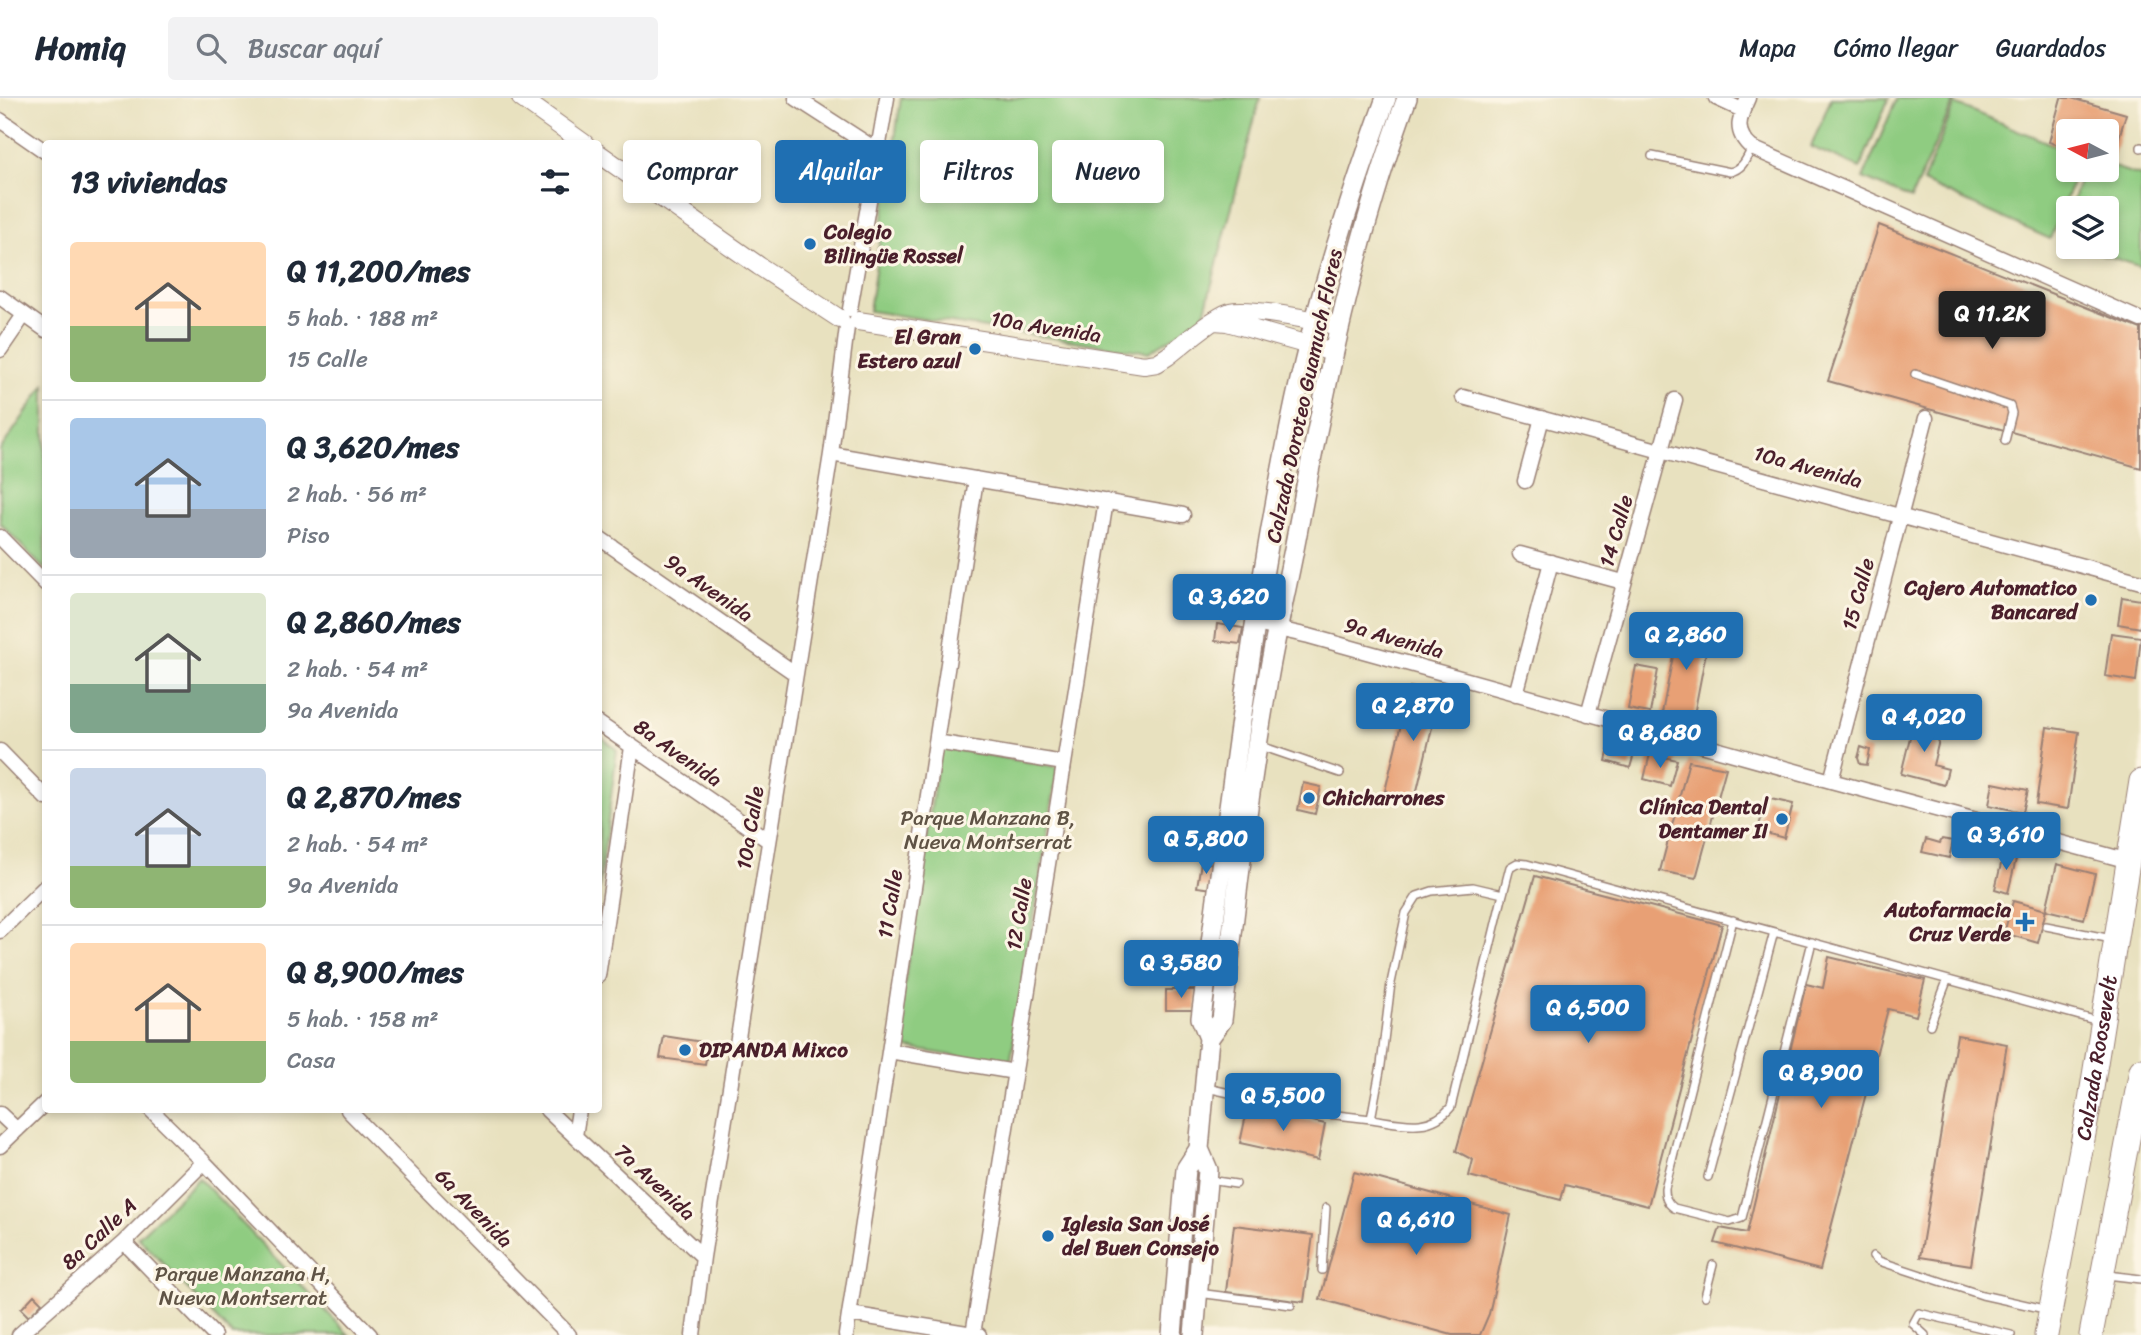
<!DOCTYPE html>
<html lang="es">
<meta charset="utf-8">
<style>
:root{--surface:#fff;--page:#f2f2f3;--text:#1f2937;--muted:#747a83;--line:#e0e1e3;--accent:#1f6fb2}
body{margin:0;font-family:Sriracha,sans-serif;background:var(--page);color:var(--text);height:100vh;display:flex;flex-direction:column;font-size:26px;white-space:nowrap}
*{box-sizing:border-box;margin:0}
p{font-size:23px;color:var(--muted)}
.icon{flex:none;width:38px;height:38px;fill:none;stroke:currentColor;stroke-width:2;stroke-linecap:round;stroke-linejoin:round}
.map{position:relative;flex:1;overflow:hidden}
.panel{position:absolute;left:42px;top:42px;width:560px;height:973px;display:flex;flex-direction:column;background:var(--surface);border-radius:7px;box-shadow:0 4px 10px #0003}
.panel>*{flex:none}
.top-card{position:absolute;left:623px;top:42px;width:665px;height:63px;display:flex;gap:14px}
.needle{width:46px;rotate:277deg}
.buttons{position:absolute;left:2056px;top:21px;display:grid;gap:14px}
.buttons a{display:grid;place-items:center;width:63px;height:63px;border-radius:7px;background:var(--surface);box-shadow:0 4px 10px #0003;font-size:35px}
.price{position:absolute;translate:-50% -60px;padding:0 16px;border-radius:7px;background:var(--accent);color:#fff;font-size:23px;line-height:46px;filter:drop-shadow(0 2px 4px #0008)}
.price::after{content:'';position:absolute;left:50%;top:42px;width:21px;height:16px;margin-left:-10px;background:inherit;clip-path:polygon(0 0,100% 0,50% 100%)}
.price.active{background:#222;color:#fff}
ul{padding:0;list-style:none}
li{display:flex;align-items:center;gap:21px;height:175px;padding:0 28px}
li+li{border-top:2px solid var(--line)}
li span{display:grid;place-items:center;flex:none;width:196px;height:140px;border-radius:7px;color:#555}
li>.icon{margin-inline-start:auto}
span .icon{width:84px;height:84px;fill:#fffc;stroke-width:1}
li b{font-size:30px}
h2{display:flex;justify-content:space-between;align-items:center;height:84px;padding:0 28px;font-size:30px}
.pill{padding:0 24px;border-radius:7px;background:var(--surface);box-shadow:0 4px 10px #0003;font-size:24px;line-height:63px}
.pill.active{background:var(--accent);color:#fff}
header{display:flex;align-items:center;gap:42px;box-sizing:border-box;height:98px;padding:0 35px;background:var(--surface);border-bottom:2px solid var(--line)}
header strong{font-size:33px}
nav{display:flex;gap:38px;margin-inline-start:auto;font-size:24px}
.search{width:490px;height:63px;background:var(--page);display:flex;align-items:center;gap:18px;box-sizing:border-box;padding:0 24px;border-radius:7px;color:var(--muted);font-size:26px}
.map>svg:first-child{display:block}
.green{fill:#8fcc81;stroke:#6c7656;stroke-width:2}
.building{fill:#e8a075}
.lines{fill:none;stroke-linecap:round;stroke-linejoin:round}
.service-casing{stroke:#998075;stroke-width:10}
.minor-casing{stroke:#998075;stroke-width:17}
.tertiary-casing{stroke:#998075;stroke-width:20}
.secondary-casing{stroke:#998075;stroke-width:22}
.trunk-casing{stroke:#998075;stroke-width:25}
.service{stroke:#fff;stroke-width:7}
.minor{stroke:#fff;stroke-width:14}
.tertiary{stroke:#fff;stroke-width:18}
.secondary{stroke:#fff;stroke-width:19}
.trunk{stroke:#fff;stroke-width:23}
.poi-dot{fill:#1f6fb2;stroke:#fcf5e5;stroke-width:2.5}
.labels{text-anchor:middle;stroke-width:6;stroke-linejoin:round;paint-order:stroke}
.poi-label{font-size:21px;font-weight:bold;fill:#4a1f2b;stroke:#fcf5e5;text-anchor:start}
.street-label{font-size:21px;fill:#4a1f2b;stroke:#fcf5e5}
.park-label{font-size:21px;fill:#5f5345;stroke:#fcf5e5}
</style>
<header>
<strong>Homiq</strong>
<div class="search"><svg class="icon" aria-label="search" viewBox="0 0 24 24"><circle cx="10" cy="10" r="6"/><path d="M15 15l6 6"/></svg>Buscar aquí</div>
<nav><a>Mapa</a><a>Cómo llegar</a><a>Guardados</a></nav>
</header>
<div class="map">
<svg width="2141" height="1237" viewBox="0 0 2141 1237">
<rect width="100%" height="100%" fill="#fcf5e5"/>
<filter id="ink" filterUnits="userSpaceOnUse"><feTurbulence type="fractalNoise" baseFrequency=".0143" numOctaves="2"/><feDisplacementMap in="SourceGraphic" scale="14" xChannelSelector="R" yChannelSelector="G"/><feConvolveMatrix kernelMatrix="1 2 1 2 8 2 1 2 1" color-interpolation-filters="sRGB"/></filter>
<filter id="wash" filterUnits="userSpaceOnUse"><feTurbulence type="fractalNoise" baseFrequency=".00686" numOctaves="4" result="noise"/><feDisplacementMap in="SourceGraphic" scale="28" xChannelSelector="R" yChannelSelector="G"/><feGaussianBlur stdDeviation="1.57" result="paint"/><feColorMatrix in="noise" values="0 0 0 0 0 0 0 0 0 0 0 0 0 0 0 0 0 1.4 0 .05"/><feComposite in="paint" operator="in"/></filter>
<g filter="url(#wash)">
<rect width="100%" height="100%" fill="#e8e1bf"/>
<!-- green -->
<path class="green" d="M 901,0 L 1260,0 L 1203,220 L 1149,254 L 869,213 Z
M 1831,0 L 1889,0 L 1860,70 L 1811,49 Z
M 1897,0 L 1955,1 L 1911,101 L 1863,80 Z
M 1955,6 L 2068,53 L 2068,72 L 2077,72 L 2050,141 L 1923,84 Z
M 2107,67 L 2141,78 L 2141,169 L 2081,149 L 2107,149 L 2107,110 L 2070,110 L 2083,72 L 2107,72 Z
M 45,287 L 45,472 L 0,425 L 0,352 Z
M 599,637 L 617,652 L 599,792 Z
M 940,649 L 1058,669 L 1010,967 L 895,948 Z
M 199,1080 L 349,1237 L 232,1237 L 138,1139 Z"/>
<g id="blocks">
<!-- building -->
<path class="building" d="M 2061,0 L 2071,0 L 2126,16 L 2112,63 L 2107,61 L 2107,33 L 2068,33 L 2068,50 L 2049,44 Z
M 1879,127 L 2141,231 L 2141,370 L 1828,283 Z
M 2122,499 L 2141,502 L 2141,530 L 2118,526 Z
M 1217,526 L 1243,530 L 1240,546 L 1215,543 Z
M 1679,527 L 1710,533 L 1693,622 L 1662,615 Z
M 2111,535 L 2141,539 L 2136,583 L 2105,578 Z
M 1636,568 L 1658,572 L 1650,615 L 1628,611 Z
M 1410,589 L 1440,596 L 1415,701 L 1385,693 Z
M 1914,623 L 1942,630 L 1933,667 L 1948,671 L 1944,687 L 1901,676 Z
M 2047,629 L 2079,634 L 2068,711 L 2036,706 Z
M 1610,646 L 1635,652 L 1630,670 L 1606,663 Z
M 1861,649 L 1870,652 L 1867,667 L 1860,666 L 1858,660 Z
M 1650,656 L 1677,662 L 1670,688 L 1644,681 Z
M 1689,663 L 1726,670 L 1696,780 L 1660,773 Z
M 1303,685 L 1321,689 L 1315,716 L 1298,712 Z
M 1993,685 L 2028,692 L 2023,714 L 1989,707 Z
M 1766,700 L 1793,706 L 1784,740 L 1758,733 Z
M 1926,741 L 1940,745 L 1942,741 L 1953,743 L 1949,760 L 1922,754 Z
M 2004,754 L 2017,757 L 2008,795 L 1995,791 Z
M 1201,764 L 1216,766 L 1212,791 L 1197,789 Z
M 2057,766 L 2095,776 L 2084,821 L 2046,812 Z
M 1535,778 L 1722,827 L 1648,1108 L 1565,1087 L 1561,1102 L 1469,1078 L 1473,1062 L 1456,1053 Z
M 2013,803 L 2046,812 L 2038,845 L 2004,835 Z
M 1829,859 L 1925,882 L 1916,918 L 1888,911 L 1820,1172 L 1715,1145 L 1720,1130 L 1747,1135 L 1806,886 L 1823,890 Z
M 1166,892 L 1196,892 L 1196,912 L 1166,912 Z
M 1957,937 L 2007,946 L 1971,1167 L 1920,1159 Z
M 664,938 L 709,945 L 705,966 L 660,960 Z
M 1248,1008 L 1325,1026 L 1318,1062 L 1240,1045 Z
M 1354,1074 L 1511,1117 L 1489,1216 L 1480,1237 L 1452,1237 L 1320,1201 Z
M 1234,1127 L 1313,1137 L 1304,1204 L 1226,1194 Z
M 34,1197 L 42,1205 L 29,1219 L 21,1211 Z"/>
</g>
</g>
<g filter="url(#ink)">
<use href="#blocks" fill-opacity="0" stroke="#998075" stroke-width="2"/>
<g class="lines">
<defs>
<path id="service" d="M 2141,49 L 2141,50
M 1652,58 L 1730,74 C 1743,71 1746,61 1752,50
M 1915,276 L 2010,308 L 2012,315 L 2005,343
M 1258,647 L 1340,675
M 1733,822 L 1665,1090 C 1665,1099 1666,1104 1674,1110 L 1730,1124 L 1742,1120 L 1812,844
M 2046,828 L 2112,841
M 1930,927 L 1947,883
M 1207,990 L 1319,1015 L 1371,1021 L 1381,967 L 1391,885 L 1406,815 L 1417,798 L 1432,793 L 1473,789 L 1503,796 L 1510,769 L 1517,765 L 1527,766 L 2098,923
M 1371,1021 C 1400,1025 1430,1035 1451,1009 L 1503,796
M 1708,1079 L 1774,834
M 1209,1082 L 1236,1086
M 1873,1158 L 1879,1163 L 1982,1197 L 2049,1212
M 1322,1172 L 1326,1110
M 2107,1177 L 2141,1181
M 1198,1195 L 1291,1207
M 1705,1198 L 1713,1167
M 1925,1237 L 1913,1226 L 1919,1215 L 2011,1237"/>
<path id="minor" d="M 796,0 L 878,53
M 1716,0 L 1742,12
M 1748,0 C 1739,20 1733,34 1752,50 L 2141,222
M 0,22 L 46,54
M 0,199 L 46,232
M 850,211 L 887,0
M 0,252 L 24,217
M 1463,299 L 2141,484
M 831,356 L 1183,417
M 1525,383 L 1542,320
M 0,439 L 46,486
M 598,439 L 796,576
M 1520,456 L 1623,484
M 1256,526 L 1309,538 L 1831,683 L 2129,763
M 1516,596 L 1551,464
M 1588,616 L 1675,302
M 598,625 L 769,743
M 936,644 L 1064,665
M 0,653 L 46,700
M 1831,683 L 1926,320
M 0,833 L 46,788
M 598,878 L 632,649
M 889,953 L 1015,974
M 151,1012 L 204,1064 L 370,1237
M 348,1012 L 569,1237
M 547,1012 L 703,1159
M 0,1016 L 17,1032
M 575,1038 L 579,1012
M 0,1048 L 46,1004
M 124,1144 L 214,1237
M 850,1216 L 979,1237
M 973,1236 L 1106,403
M 19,1237 L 124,1144 L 204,1064
M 693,1237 L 703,1159 L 831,356 L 847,229
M 846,1237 L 976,381"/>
<path id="tertiary" d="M 521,0 L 585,46
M 598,55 L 759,168 L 840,221
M 858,223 L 1144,267 L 1157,265 L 1168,258 C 1182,247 1214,219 1230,214 C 1249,209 1318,223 1339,228
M 1215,223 L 1227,224 L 1333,254"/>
<path id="secondary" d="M 1209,940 L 1222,922 C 1235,809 1248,694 1268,581 C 1276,534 1287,488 1296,441 C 1324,292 1354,143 1407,0
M 1172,1237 L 1186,1071 L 1199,1051
M 1194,1237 L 1208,1072 L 1199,1051 L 1209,940 L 1201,920 C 1228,721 1251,521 1291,324 C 1313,214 1348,105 1386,0"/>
<g id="trunk">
<path id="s1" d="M 2046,1237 L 2089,1009 L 2141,683"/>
<path d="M 2091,1237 L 2141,972"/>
</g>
</defs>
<!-- service casing -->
<use href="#service" class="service-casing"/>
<!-- minor casing -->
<use href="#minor" class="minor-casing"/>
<!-- tertiary casing -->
<use href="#tertiary" class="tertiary-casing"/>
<!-- secondary casing -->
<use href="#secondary" class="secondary-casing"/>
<!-- trunk casing -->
<use href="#trunk" class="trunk-casing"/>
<!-- service -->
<use href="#service" class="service"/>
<!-- minor -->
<use href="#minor" class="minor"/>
<!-- tertiary -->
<use href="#tertiary" class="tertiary"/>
<!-- secondary -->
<use href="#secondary" class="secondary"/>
<!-- trunk -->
<use href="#trunk" class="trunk"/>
</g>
</g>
<!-- markers -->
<g class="poi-dot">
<circle cx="810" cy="146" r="7"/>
<circle cx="975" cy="251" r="7"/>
<circle cx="2091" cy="502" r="7"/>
<circle cx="1309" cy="700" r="7"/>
<circle cx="1782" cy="721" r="7"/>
<path d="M2021.5 813.5h7v7h7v7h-7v7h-7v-7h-7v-7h7z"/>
<circle cx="685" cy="952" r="7"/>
<circle cx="1048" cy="1138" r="7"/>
</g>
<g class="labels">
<!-- poi labels -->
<g class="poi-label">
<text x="824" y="141">Colegio<tspan x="824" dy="24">Bilingüe Rossel</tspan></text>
<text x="961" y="246" text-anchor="end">El Gran<tspan x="961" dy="24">Estero azul</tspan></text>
<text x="2077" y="497" text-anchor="end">Cajero Automatico<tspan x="2077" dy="24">Bancared</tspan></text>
<text x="1323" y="707">Chicharrones</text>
<text x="1768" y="716" text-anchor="end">Clínica Dental<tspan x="1768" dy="24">Dentamer II</tspan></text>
<text x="2011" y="819" text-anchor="end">Autofarmacia<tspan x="2011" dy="24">Cruz Verde</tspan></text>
<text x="699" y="959">DIPANDA Mixco</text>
<text x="1062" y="1133">Iglesia San José<tspan x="1062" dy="24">del Buen Consejo</tspan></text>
</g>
<!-- street labels -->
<g class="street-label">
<text transform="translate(1046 229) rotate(9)" y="7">10a Avenida</text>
<text transform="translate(1304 298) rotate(-78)" y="7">Calzada Doroteo Guamuch Flores</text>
<text transform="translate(1808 369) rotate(15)" y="7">10a Avenida</text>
<text transform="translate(1616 433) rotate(-74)" y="7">14 Calle</text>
<text transform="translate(709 490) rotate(35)" y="7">9a Avenida</text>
<text transform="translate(1858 496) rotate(-75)" y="7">15 Calle</text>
<text transform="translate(1394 540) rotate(16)" y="7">9a Avenida</text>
<text transform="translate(678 655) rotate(35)" y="7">8a Avenida</text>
<text transform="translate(750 730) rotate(-81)" y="7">10a Calle</text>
<text transform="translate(890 806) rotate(-81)" y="7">11 Calle</text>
<text transform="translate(1019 816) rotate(-81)" y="7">12 Calle</text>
<text dy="7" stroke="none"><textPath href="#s1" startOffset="282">Calzada Roosevelt</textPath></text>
<text transform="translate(655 1084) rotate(43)" y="7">7a Avenida</text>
<text transform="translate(474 1110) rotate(46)" y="7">6a Avenida</text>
<text transform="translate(99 1136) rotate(-43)" y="7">8a Calle A</text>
</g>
<!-- park labels -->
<g class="park-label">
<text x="988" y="727">Parque Manzana B,<tspan x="988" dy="24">Nueva Montserrat</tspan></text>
<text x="243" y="1183">Parque Manzana H,<tspan x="243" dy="24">Nueva Montserrat</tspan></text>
</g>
</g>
</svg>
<div class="buttons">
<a><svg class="needle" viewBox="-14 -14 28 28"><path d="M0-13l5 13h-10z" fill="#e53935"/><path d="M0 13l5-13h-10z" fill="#747a83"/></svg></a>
<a><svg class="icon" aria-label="layers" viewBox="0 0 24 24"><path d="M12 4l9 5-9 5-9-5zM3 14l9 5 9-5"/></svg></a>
</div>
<b class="price active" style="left:1992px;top:253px">Q 11.2K</b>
<b class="price" style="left:1229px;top:536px">Q 3,620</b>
<b class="price" style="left:1686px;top:574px">Q 2,860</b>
<b class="price" style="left:1413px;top:645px">Q 2,870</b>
<b class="price" style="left:1924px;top:656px">Q 4,020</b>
<b class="price" style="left:1660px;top:672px">Q 8,680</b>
<b class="price" style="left:2006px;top:774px">Q 3,610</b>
<b class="price" style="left:1206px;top:778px">Q 5,800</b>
<b class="price" style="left:1181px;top:902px">Q 3,580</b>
<b class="price" style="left:1588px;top:947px">Q 6,500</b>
<b class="price" style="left:1821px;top:1012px">Q 8,900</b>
<b class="price" style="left:1283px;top:1035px">Q 5,500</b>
<b class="price" style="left:1416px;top:1159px">Q 6,610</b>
<div class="top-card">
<a class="pill">Comprar</a>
<a class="pill active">Alquilar</a>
<a class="pill">Filtros</a>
<a class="pill">Nuevo</a>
</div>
<section class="panel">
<h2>13 viviendas<svg class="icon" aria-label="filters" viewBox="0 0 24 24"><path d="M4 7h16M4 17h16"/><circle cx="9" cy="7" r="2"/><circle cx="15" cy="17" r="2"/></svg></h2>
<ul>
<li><span style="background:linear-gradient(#ffd9b3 60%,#8fb573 0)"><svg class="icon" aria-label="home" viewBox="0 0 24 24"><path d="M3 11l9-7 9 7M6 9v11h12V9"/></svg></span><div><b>Q 11,200/mes</b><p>5 hab. · 188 m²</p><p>15 Calle</p></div></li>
<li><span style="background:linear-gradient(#a9c7e8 65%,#9aa5b1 0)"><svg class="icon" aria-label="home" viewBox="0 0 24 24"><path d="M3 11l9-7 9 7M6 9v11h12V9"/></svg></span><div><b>Q 3,620/mes</b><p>2 hab. · 56 m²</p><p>Piso</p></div></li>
<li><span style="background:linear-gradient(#dfe7d0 65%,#7fa58c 0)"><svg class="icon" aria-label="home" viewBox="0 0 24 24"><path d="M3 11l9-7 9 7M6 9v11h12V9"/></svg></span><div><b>Q 2,860/mes</b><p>2 hab. · 54 m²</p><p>9a Avenida</p></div></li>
<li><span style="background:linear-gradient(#c9d6e8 70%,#8fb573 0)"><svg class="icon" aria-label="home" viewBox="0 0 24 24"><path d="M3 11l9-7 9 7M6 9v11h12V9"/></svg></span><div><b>Q 2,870/mes</b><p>2 hab. · 54 m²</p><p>9a Avenida</p></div></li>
<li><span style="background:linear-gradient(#ffd9b3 70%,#8fb573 0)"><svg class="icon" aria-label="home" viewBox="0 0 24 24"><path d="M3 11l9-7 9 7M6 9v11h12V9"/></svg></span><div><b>Q 8,900/mes</b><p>5 hab. · 158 m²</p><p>Casa</p></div></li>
</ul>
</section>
</div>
